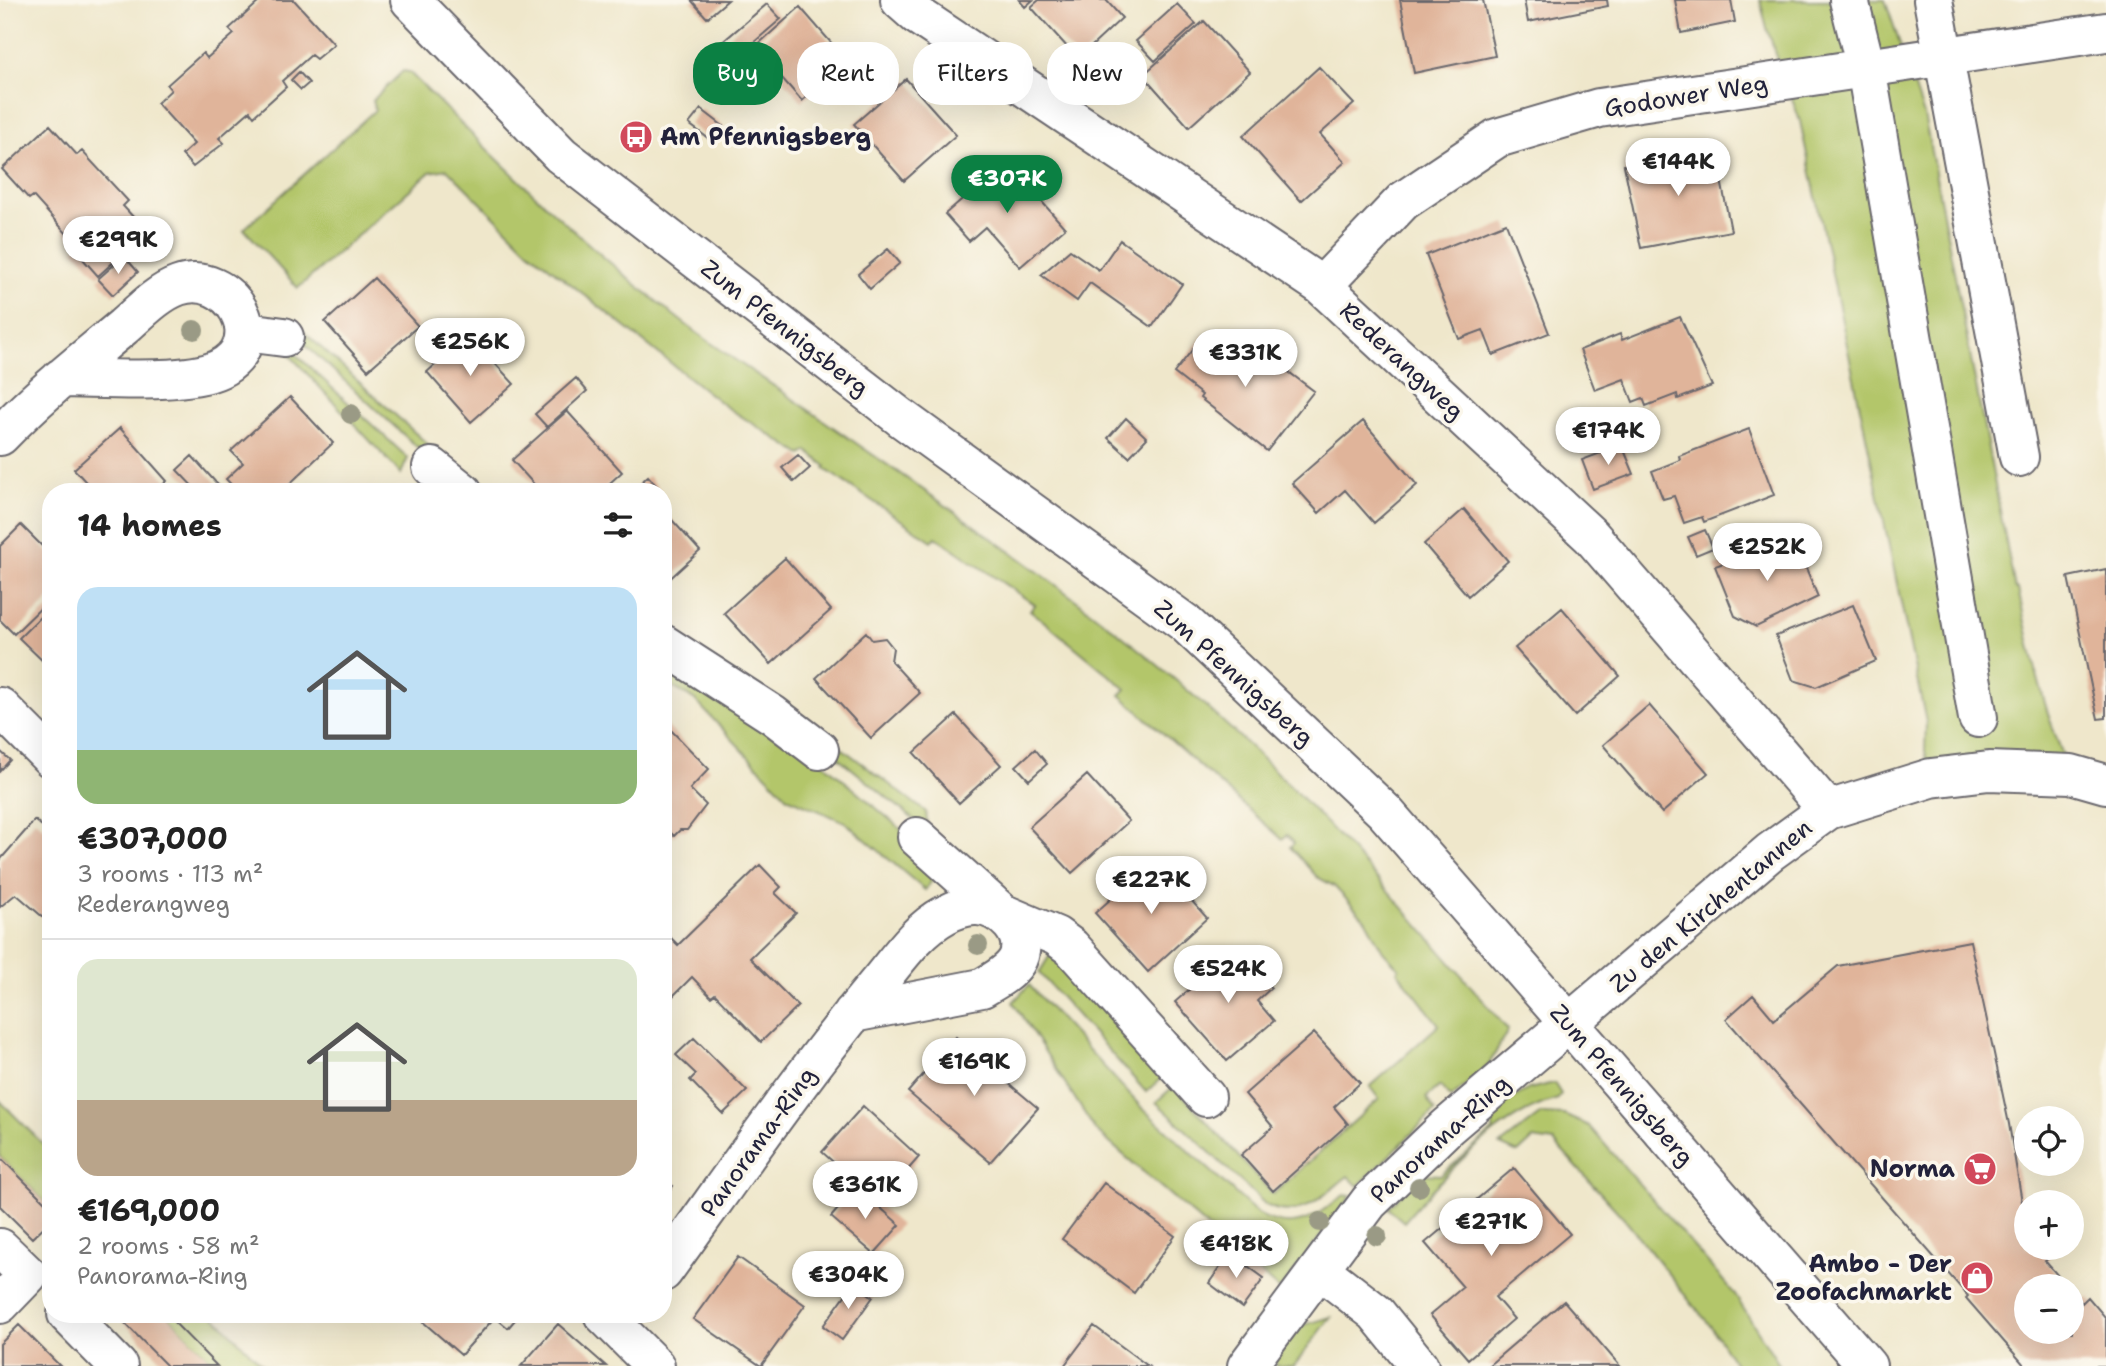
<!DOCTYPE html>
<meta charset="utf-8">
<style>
:root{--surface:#fff;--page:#f6f6f6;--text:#222;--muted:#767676;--line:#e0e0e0;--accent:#0b8043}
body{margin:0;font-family:"Shantell Sans",sans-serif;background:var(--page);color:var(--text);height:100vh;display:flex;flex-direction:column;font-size:26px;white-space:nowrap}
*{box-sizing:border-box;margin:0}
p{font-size:23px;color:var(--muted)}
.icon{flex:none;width:38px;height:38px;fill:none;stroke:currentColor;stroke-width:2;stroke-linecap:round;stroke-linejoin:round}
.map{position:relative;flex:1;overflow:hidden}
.side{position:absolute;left:42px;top:483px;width:630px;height:840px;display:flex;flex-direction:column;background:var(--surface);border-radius:28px;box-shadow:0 7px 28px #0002}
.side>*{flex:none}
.banner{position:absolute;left:693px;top:42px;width:665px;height:63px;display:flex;gap:14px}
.fabs{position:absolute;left:2014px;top:1106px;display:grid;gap:14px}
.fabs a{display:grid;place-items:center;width:70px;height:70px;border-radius:50%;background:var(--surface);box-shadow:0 7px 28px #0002;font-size:35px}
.price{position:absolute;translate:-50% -60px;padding:0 16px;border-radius:24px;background:#fff;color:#222;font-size:23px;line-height:46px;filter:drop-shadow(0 2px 4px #0008)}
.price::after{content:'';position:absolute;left:50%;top:42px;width:21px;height:16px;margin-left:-10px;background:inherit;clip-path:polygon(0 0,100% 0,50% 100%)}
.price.active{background:var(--accent);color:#fff}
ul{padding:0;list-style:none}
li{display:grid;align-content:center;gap:14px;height:371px;padding:0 35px}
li+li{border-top:2px solid var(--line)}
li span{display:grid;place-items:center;height:217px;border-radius:21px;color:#555}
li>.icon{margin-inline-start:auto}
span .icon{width:126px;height:126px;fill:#fffc;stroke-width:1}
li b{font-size:30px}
h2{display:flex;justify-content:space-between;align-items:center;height:84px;padding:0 35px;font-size:30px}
.tag{padding:0 24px;border-radius:28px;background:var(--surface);box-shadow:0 7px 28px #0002;font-size:24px;line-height:63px}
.tag.active{background:var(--accent);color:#fff}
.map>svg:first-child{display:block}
.green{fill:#b3c66a;stroke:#6a7452;stroke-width:2}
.building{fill:#e0b49a}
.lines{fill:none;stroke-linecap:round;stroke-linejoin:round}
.minor-casing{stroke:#6a676d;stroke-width:42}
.minor{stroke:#fff;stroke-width:38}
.tree{fill:#9a9a85}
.labels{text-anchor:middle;stroke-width:7;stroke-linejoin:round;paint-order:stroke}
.street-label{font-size:24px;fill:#22223b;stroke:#fbf7ec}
.poi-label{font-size:24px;font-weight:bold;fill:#22223b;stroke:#fbf7ec;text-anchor:end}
</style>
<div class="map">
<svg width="2106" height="1366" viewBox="0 0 2106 1366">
<rect width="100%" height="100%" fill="#fbf7ec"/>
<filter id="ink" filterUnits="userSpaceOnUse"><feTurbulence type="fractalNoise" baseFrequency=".0143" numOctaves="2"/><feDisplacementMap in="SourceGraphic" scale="14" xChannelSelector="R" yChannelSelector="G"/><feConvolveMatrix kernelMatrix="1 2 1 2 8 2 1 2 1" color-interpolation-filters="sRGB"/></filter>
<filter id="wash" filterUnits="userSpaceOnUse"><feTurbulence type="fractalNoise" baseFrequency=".00686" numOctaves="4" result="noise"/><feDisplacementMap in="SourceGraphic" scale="28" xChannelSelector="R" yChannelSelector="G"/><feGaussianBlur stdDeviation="1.57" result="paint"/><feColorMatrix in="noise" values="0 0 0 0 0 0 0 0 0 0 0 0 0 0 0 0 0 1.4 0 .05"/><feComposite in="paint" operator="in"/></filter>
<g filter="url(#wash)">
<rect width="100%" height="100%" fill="#efe7cb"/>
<!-- green -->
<path class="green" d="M 1760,0 L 1885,0 L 1924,115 L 2015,589 L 2018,589 C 2031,652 2044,715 2071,774 L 1931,778 L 1925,751 L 1926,722 L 1800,121 L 1767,29 Z
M 403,71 L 409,72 C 496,159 582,244 680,320 C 718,350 760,376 800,404 C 928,494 1060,581 1179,683 C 1301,786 1405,908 1508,1030 L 1488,1066 L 1451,1098 L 1440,1086 L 1426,1098 L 1435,1111 L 1358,1186 L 1348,1176 C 1322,1196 1299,1223 1266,1205 L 1156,1102 L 1174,1086 L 1273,1194 L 1379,1099 L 1370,1087 L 1439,1025 L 1397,971 L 1399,968 L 1383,951 L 1365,919 L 1334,886 L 1317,877 L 1290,847 L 1294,843 L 1287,835 L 1282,839 L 1120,695 L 1126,689 L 1030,610 L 1035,605 L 936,537 L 932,541 L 825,469 L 826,466 L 807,451 L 802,455 L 725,406 L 529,251 L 447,169 L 430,172 L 298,288 L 244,229 L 375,110 L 373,100 Z
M 305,333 L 434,450 L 417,447 L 299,339 Z
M 289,348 L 408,458 L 401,474 L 284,349 Z
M 663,662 L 813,754 L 909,836 L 937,874 L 925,890 L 845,822 L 787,797 L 694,699 L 663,682 Z
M 810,724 L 926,812 L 927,822 L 923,827 L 806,731 Z
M 1050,955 L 1063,960 L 1165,1075 L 1146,1092 L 1039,973 Z
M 1029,985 L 1141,1107 L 1258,1214 C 1295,1235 1314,1217 1344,1195 L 1351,1196 L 1280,1290 L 1096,1131 L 1013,1002 Z
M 1554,1083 L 1561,1094 L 1558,1099 C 1499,1114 1443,1176 1404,1222 L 1388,1208 L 1420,1174 L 1441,1175 L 1493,1131 L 1493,1110 L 1529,1089 Z
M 0,1101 L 51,1152 L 51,1208 L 0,1157 Z
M 1541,1114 L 1564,1115 L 1589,1126 L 1733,1292 L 1780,1366 L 1736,1366 L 1712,1328 L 1625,1220 L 1554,1142 L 1533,1139 L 1518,1153 L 1500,1145 Z
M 166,1314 L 212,1314 L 264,1366 L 217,1366 Z
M 1331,1317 L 1294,1366 L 1276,1366 L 1275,1358 L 1303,1325 Z"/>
<g id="blocks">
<!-- building -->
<path class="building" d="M 261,0 L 294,0 L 334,44 L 316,59 L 311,55 L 282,81 L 286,87 L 254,116 L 250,111 L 219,138 L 224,143 L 193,167 L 182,155 L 194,144 L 157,103 L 171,90 L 167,85 L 203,53 L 207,58 L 234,34 L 229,29 Z
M 691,0 L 728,0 L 707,18 Z
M 1019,0 L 1033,0 L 1025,7 Z
M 1039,0 L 1106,0 L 1122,18 L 1078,59 L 1031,7 Z
M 1400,0 L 1483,0 L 1495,56 L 1414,73 Z
M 1524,0 L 1607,0 L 1608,6 L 1528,22 Z
M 1675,0 L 1731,0 L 1735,22 L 1681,33 Z
M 767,4 L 781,19 L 732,61 L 719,45 Z
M 1177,4 L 1196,24 L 1155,61 L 1136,41 Z
M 800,7 L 847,61 L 802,101 L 755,47 Z
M 1204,21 L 1250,72 L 1189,127 L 1143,75 Z
M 1319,67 L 1354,104 L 1320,134 L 1345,162 L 1301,201 L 1243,136 Z
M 299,72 L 309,83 L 301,90 L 291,80 Z
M 906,79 L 956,135 L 904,181 L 854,124 Z
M 701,109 L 723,126 L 712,141 L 689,124 Z
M 50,125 L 77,155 L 82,151 L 128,201 L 123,206 L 147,232 L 98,276 L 74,249 L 78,246 L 33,196 L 29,199 L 2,169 Z
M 1715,149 L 1731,231 L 1641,248 L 1624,165 Z
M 1006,161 L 1065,228 L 1020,267 L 985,227 L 969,241 L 945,214 Z
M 1506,223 L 1549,333 L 1493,355 L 1483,330 L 1459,339 L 1426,255 Z
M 1120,240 L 1182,284 L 1152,327 L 1090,283 L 1077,301 L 1041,275 L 1070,250 L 1099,270 Z
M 888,249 L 900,263 L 870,289 L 858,274 Z
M 124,256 L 138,272 L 113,295 L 98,279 Z
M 374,278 L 418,326 L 368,370 L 325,322 Z
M 1680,317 L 1712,386 L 1678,399 L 1677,394 L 1646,406 L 1643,398 L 1633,402 L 1624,379 L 1595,390 L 1580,350 L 1620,334 L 1622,340 Z
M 469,335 L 514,384 L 471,422 L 427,372 Z
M 1204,335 L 1233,357 L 1246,340 L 1314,391 L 1267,451 L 1200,398 L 1202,395 L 1174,373 Z
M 576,378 L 587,391 L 547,427 L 535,414 Z
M 290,397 L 333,443 L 281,492 L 270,492 L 262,483 L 252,492 L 238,492 L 226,479 L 243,463 L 231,451 Z
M 567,411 L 622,472 L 600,492 L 541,492 L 512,460 Z
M 1126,418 L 1147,438 L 1129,457 L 1108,438 Z
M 1363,421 L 1417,485 L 1374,523 L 1345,490 L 1319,513 L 1292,483 Z
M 120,428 L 167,481 L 155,492 L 95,492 L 74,469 Z
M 1749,429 L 1774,495 L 1704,522 L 1702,517 L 1684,523 L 1674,496 L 1663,499 L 1652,471 L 1680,460 L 1679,456 Z
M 1622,445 L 1634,474 L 1593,489 L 1582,460 Z
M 798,455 L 810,468 L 794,482 L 782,468 Z
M 192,456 L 219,486 L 213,492 L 198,492 L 177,470 Z
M 648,476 L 662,492 L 631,492 Z
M 1464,509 L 1508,561 L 1468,596 L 1424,544 Z
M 663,510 L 700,551 L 663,585 Z
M 21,525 L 51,555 L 51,598 L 14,634 L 0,620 L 0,546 Z
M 1705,530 L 1713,548 L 1696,555 L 1688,537 Z
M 1794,539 L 1818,597 L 1756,627 L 1735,616 L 1715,566 Z
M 785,558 L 831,610 L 771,664 L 724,613 Z
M 2106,569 L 2106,718 L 2098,719 L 2068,577 Z
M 1853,605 L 1876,661 L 1816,687 L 1793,680 L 1776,636 Z
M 1562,608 L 1620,676 L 1575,716 L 1515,648 Z
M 48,609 L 51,611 L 51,663 L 48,666 L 19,638 Z
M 866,632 L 872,640 L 885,638 L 893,648 L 891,661 L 920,693 L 871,738 L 816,678 Z
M 1649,705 L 1708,773 L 1662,813 L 1603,745 Z
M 956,715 L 1001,765 L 959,803 L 914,753 Z
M 663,722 L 709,769 L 690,789 L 706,805 L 687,830 L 680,830 L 674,836 L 663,825 Z
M 1035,749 L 1047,764 L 1029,780 L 1016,766 Z
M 0,751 L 10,760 L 0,771 Z
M 1087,775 L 1129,821 L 1072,873 L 1029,827 Z
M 35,820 L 51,834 L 51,924 L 16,894 L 0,907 L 0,860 Z
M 1155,860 L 1207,918 L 1148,972 L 1095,913 Z
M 760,865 L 781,887 L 775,893 L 796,913 L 750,958 L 798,1006 L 761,1042 L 715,994 L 711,997 L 692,977 L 663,1006 L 663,930 L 678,945 Z
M 1970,941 L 2009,1124 L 2026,1226 L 2026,1248 L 2045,1248 L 2052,1255 L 2045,1261 L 2067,1286 L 2026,1286 L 2026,1332 L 2072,1332 L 2072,1292 L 2082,1303 L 2088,1297 L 2106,1318 L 2106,1366 L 2025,1366 L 1966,1298 L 1968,1296 L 1726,1019 L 1753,995 L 1774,1020 L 1838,966 Z
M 1236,948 L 1271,988 L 1257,1001 L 1274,1021 L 1227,1061 L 1175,1002 Z
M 1314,1033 L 1360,1083 L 1334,1107 L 1348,1124 L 1273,1191 L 1241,1155 L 1273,1127 L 1245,1094 Z
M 956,1037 L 972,1052 L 987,1047 L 1004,1062 L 1001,1077 L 1038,1108 L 990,1162 L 908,1092 Z
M 694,1038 L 747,1091 L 723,1114 L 690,1080 L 696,1074 L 676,1055 Z
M 863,1106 L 919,1157 L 879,1203 L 822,1152 Z
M 0,1157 L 51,1208 L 51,1220 L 32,1238 L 0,1206 Z
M 1514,1168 L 1570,1234 L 1495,1297 L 1514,1319 L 1468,1359 L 1430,1315 L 1463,1287 L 1425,1243 Z
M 663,1179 L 673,1186 L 663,1200 Z
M 1104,1183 L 1175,1236 L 1134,1293 L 1062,1239 Z
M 857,1187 L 900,1225 L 874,1254 L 831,1217 Z
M 1230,1253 L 1264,1278 L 1242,1308 L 1209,1283 Z
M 738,1257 L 805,1305 L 761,1366 L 693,1319 Z
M 854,1283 L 873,1297 L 842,1340 L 823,1326 Z
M 1564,1301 L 1620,1366 L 1488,1366 Z
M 116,1314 L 166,1314 L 217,1366 L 167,1366 Z
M 414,1314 L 520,1314 L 508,1328 L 495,1317 L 461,1355 Z
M 558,1324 L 606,1366 L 521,1366 Z
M 19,1325 L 60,1366 L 0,1366 L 0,1344 Z
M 1094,1326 L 1148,1366 L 1064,1366 Z"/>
</g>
</g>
<g filter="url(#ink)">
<use href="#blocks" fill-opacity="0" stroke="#6a676d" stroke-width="2"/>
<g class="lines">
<defs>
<path id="minor" d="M 410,0 L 561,155 L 900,417 L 1185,623 L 1385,812 L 1867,1366
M 900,0 L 917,15 L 1322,286 L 1591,536 L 1828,810
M 1849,0 L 1866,68 L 1978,718
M 1933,0 L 2019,457
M 1322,286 L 1403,201 L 1497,138 L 1599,108 L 2106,32
M 246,332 L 284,337
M 0,436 C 38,396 81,362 123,327 C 139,313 158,293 178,286 C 230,268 274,342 219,369 C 186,385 100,378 61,378
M 432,467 L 463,492
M 663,644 L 773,715 L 819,750
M 0,707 L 51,758
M 917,837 L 1002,913 L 1056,936 L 1071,947 L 1206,1097
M 0,1248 L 28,1275 L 0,1304
M 1319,1269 L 1376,1313 L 1419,1366
M 663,1272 C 733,1175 801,1075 878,983 C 898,959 917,930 945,915 C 954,910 964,906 975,906 C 1001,905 1032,936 1016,962 C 1008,974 994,981 982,988 L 853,1013
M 67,1314 L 118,1366
M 603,1314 L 655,1366
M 1247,1366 L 1369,1202 L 1447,1127 L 1770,852 L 1828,810 L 1931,778 L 1989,771 L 2071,774 L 2106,784"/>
</defs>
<!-- minor casing -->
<use href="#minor" class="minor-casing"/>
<!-- minor -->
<use href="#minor" class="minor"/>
</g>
<!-- trees -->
<g class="tree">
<circle cx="194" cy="330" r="10"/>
<circle cx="351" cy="414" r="10"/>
<circle cx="978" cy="945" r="10"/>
<circle cx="1419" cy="1187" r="10"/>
<circle cx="1320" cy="1222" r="10"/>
<circle cx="1377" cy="1236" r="10"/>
</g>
</g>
<!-- icons -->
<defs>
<symbol id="bus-disc" viewBox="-11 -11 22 22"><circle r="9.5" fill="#d1495b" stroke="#fbf7ec"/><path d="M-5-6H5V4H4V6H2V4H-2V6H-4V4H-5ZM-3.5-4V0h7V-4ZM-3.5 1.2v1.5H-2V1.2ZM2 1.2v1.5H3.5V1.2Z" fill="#fff"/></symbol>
<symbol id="supermarket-disc" viewBox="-11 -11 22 22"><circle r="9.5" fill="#d1495b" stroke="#fbf7ec"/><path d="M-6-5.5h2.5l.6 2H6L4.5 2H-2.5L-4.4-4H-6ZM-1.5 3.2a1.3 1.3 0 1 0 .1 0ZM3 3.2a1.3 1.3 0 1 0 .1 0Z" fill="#fff"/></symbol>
<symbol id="shop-disc" viewBox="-11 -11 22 22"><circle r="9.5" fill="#d1495b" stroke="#fbf7ec"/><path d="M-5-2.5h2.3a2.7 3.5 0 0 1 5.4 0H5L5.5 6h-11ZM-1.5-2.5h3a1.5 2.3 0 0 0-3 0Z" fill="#fff"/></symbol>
</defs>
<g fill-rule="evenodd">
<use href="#bus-disc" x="617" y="118" width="38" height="38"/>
<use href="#supermarket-disc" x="1961" y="1150" width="38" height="38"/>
<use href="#shop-disc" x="1958" y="1259" width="38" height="38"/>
</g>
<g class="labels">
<!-- street labels -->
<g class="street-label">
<text transform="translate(1686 96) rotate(-9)" y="8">Godower Weg</text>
<text transform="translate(785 328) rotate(38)" y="8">Zum Pfennigsberg</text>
<text transform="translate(1402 361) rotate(43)" y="8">Rederangweg</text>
<text transform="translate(1234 673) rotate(42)" y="8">Zum Pfennigsberg</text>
<text transform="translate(1711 906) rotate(-40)" y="8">Zu den Kirchentannen</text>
<text transform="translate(1622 1085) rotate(49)" y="8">Zum Pfennigsberg</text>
<text transform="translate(1440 1139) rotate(-42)" y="8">Panorama-Ring</text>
<text transform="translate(758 1142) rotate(-54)" y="8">Panorama-Ring</text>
</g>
<!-- poi labels -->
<g class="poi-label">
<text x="660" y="145" text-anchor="start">Am Pfennigsberg</text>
<text x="1955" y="1177">Norma</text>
<text x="1952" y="1272">Ambo - Der<tspan x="1952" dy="28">Zoofachmarkt</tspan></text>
</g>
</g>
</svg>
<div class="fabs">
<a><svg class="icon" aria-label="locate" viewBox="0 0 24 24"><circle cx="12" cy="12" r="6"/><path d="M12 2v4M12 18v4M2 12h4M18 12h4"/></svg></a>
<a>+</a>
<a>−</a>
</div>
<b class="price" style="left:1678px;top:198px">€144K</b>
<b class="price active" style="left:1007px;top:215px">€307K</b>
<b class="price" style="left:118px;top:276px">€299K</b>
<b class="price" style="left:470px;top:378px">€256K</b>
<b class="price" style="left:1245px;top:389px">€331K</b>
<b class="price" style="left:1608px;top:467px">€174K</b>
<b class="price" style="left:1767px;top:583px">€252K</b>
<b class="price" style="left:1151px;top:916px">€227K</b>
<b class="price" style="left:1228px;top:1005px">€524K</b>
<b class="price" style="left:974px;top:1098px">€169K</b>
<b class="price" style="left:865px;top:1221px">€361K</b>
<b class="price" style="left:1491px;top:1258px">€271K</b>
<b class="price" style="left:1236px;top:1280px">€418K</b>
<b class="price" style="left:848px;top:1311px">€304K</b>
<div class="banner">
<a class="tag active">Buy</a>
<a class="tag">Rent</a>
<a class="tag">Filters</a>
<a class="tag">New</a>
</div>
<section class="side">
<h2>14 homes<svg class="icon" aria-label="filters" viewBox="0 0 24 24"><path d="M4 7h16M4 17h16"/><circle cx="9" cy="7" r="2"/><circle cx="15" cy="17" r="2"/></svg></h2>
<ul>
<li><span style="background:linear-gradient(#bfe0f5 75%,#8fb573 0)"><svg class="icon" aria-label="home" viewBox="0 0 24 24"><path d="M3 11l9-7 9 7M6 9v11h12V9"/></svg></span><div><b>€307,000</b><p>3 rooms · 113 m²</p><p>Rederangweg</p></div></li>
<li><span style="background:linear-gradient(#dfe7d0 65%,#b9a48a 0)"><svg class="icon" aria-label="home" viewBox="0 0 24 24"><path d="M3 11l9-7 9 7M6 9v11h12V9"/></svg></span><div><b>€169,000</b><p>2 rooms · 58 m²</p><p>Panorama-Ring</p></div></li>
</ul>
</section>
</div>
